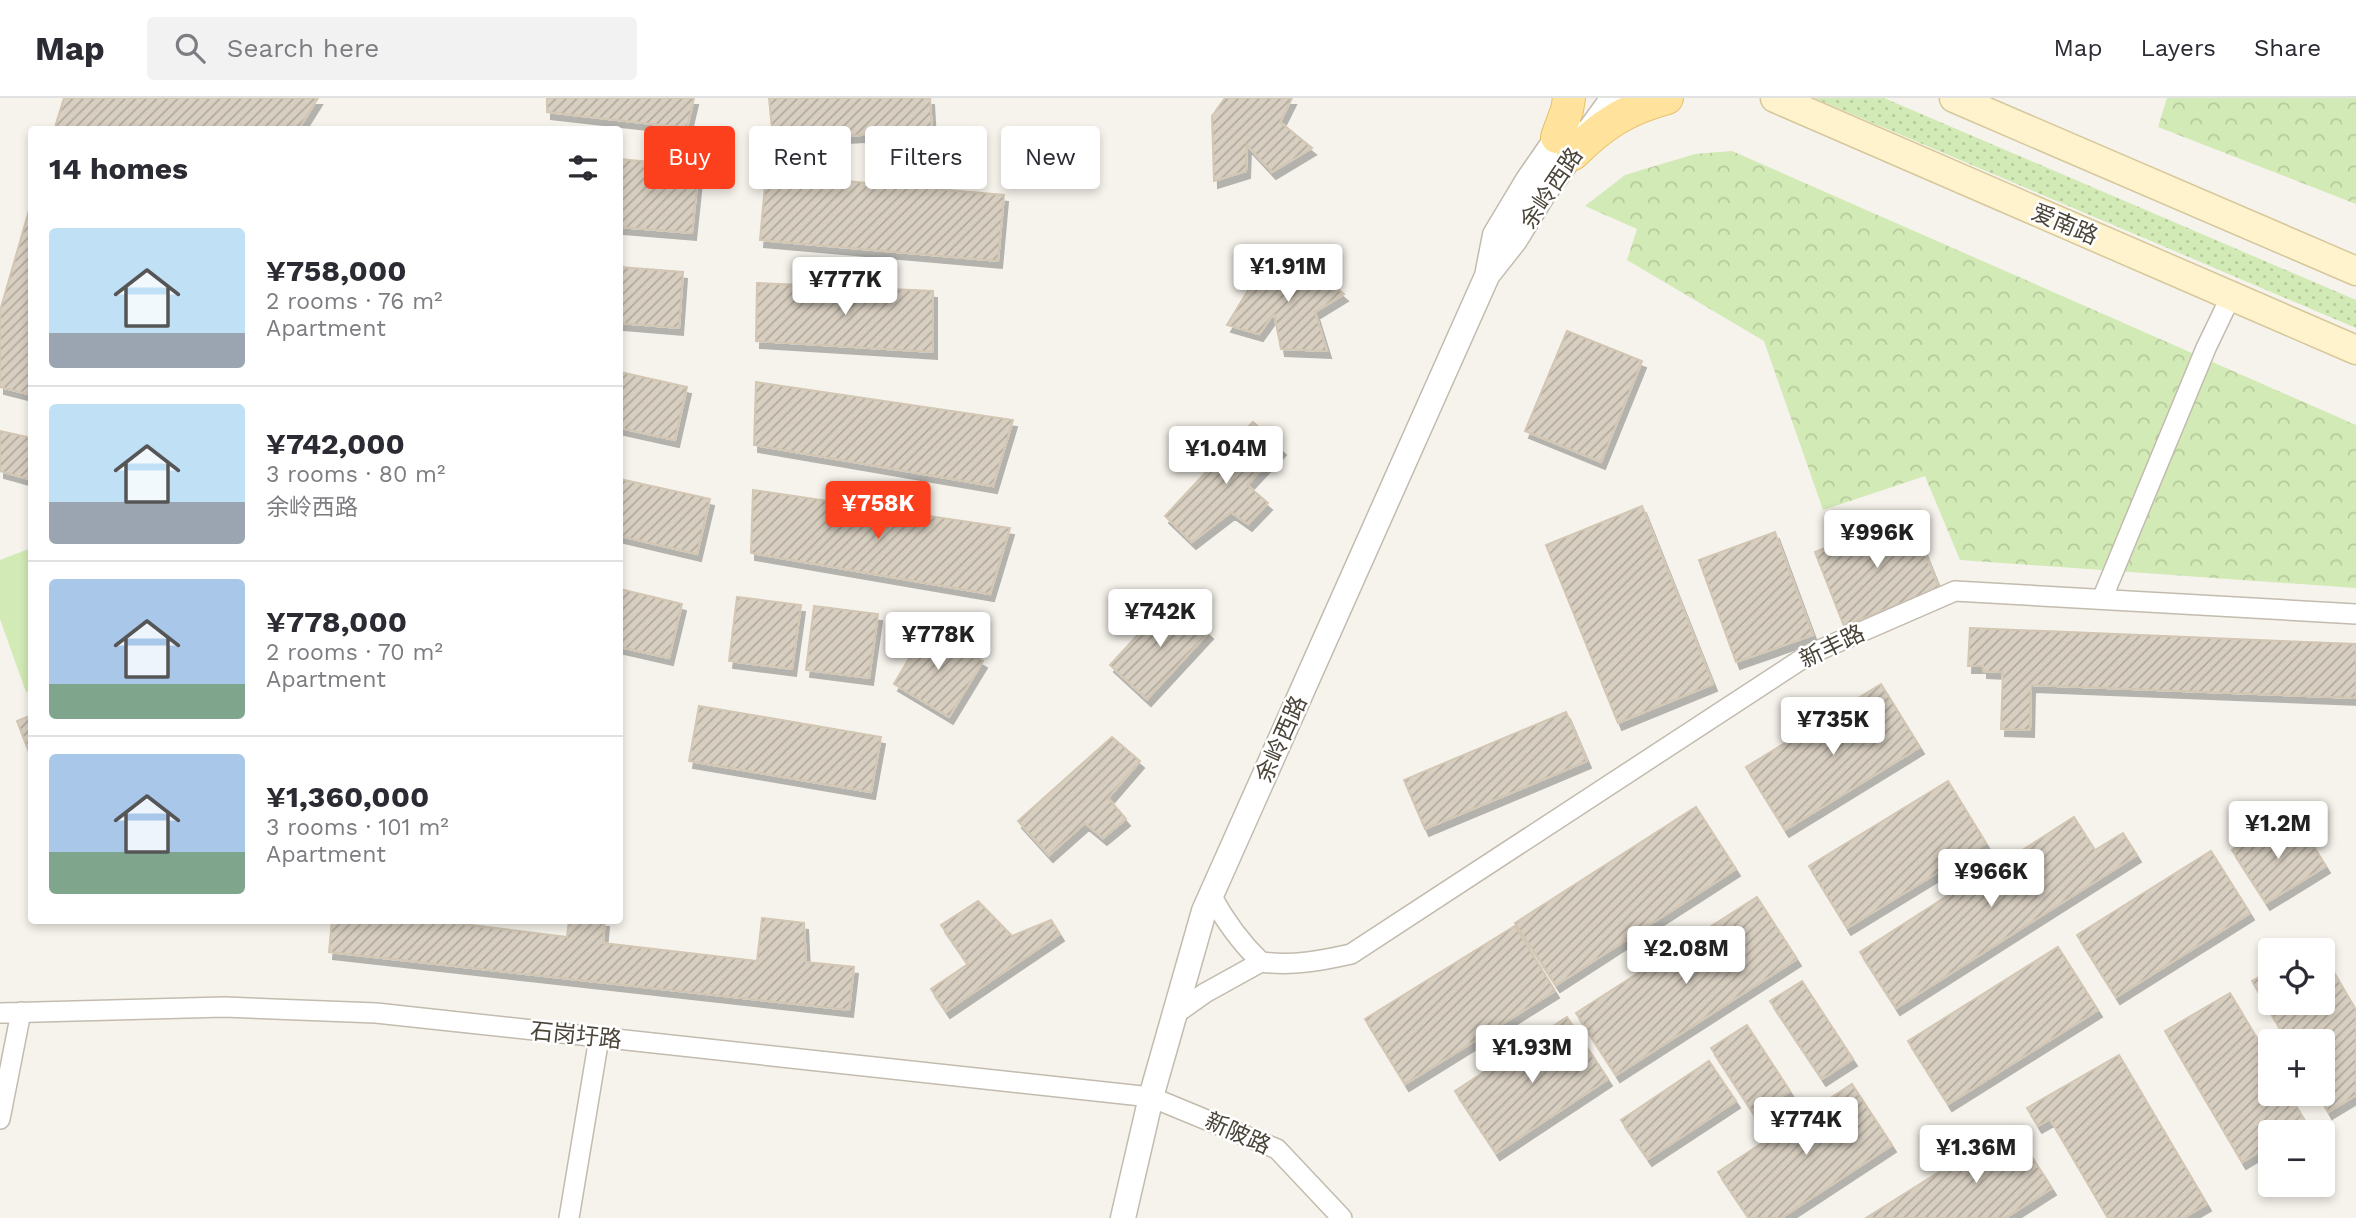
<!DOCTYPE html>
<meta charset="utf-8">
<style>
:root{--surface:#fff;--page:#f2f2f3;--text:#2b2b33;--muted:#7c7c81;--line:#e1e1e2;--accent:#fc3f1d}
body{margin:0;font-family:"Work Sans","Noto Sans SC",sans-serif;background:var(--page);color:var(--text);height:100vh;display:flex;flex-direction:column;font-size:26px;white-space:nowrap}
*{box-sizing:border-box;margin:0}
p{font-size:23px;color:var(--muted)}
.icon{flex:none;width:38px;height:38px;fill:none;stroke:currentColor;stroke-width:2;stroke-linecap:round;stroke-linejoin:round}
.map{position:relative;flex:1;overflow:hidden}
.sheet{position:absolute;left:28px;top:28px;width:595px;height:798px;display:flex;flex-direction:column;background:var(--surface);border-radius:7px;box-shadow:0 4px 10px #0003}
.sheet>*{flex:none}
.banner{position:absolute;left:644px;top:28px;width:665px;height:63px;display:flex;gap:14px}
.controls{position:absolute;left:2258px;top:840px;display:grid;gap:14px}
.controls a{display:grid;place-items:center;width:77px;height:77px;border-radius:7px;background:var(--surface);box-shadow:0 4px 10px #0003;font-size:35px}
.price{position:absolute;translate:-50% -60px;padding:0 16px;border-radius:7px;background:#fff;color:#222;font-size:23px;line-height:46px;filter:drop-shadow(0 2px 4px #0008)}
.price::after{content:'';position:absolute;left:50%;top:42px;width:21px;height:16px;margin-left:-10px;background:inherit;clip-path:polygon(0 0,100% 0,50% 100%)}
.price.active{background:var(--accent);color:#fff}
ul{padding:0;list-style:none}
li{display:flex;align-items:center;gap:21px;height:175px;padding:0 21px}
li+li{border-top:2px solid var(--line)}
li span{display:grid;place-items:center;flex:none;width:196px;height:140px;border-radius:7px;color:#555}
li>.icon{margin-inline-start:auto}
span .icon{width:84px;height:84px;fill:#fffc;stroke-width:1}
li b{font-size:30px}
h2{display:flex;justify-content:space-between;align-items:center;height:84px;padding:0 21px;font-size:30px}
.chip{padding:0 24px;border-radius:7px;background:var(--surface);box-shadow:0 4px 10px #0003;font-size:24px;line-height:63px}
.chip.active{background:var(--accent);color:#fff}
header{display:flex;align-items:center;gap:42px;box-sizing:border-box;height:98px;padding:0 35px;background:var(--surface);border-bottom:2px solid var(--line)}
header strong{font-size:33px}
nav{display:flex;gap:38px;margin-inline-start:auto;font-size:24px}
.search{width:490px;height:63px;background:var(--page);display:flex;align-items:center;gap:18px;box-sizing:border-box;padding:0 24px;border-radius:7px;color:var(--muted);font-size:26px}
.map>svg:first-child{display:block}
.grass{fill:#d2eab5}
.forest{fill:url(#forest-crowns)}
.garden{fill:url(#garden-dots)}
.building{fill:url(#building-hatch);stroke:#d3c7b4;stroke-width:2;filter:url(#shadow)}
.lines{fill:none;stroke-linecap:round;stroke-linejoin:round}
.minor-casing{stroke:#c2bbae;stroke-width:22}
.tertiary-casing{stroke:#c2bbae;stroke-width:27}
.secondary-casing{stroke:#d6c79b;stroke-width:31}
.primary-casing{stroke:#e6c16a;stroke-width:34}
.minor{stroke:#fff;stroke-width:19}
.tertiary{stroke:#fff;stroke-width:24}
.secondary{stroke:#fff3cd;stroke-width:28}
.primary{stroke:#ffe39c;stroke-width:32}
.labels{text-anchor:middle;stroke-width:5;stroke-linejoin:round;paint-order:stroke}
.street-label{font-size:23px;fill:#4b4439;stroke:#fff}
</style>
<header>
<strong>Map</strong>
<div class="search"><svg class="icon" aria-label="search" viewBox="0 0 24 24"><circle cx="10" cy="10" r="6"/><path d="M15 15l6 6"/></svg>Search here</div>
<nav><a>Map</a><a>Layers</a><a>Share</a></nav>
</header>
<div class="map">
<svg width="2356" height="1120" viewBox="0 0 2356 1120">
<defs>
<pattern id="forest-crowns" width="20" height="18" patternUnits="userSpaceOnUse" patternTransform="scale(1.75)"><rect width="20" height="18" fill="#d2eab5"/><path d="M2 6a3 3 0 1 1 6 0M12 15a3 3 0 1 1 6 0" fill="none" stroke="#b6ca9c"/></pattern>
<pattern id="garden-dots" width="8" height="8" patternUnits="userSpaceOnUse" patternTransform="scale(1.75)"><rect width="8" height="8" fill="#d2eab5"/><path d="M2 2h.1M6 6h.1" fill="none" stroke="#b6ca9c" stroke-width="1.8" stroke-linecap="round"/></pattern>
<pattern id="building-hatch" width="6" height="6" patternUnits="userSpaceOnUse" patternTransform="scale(1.75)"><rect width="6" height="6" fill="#d8cfc1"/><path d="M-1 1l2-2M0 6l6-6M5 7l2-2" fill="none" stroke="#b1aa9e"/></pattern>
<filter id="shadow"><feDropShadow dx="4" dy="7" stdDeviation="0" flood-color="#0004"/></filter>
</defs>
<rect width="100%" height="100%" fill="#f6f3ec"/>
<!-- grass -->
<path class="grass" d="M 31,450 L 32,592 L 26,594 L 0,521 L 0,462 Z"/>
<!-- forest -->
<path class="forest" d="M 2167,0 L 2356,0 L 2356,106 L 2158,29 Z
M 1732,53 L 2356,327 L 2356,490 L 1960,462 L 1925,378 L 1823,412 L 1764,243 L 1627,162 L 1637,131 L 1585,108 L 1625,77 L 1695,56 Z"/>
<!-- garden -->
<path class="garden" d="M 1814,0 L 1884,0 L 2356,202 L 2356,230 Z"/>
<!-- building -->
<path class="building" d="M 64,0 L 318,0 L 298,32 L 54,32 Z
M 547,0 L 694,0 L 687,30 L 547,14 Z
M 769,0 L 930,0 L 932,33 L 773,42 Z
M 1225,0 L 1292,0 L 1280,24 L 1312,50 L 1272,74 L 1247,47 L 1246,73 L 1214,83 L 1212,18 Z
M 620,61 L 699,69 L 692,135 L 620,129 Z
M 766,76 L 1004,97 L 998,163 L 760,142 Z
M 32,102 L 32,297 L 0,289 L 0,213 Z
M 1298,157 L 1344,196 L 1315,214 L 1327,253 L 1281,251 L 1274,215 L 1259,236 L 1227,227 L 1261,171 Z
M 620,169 L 683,174 L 679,230 L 620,225 Z
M 757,185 L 933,193 L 933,254 L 756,243 Z
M 1567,233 L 1642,263 L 1601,364 L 1525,333 Z
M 620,274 L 687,289 L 675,342 L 620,330 Z
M 756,284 L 1013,322 L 993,388 L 754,347 Z
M 1253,324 L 1282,350 L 1247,387 L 1268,405 L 1248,426 L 1231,414 L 1192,444 L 1165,418 Z
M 0,333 L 32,340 L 32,382 L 0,373 Z
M 620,381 L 710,401 L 697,456 L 620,438 Z
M 753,392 L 1010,430 L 990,496 L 751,455 Z
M 1642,408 L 1713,586 L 1618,625 L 1546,447 Z
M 1909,416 L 1939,490 L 1844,528 L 1815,454 Z
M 1775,434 L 1813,537 L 1736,564 L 1699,462 Z
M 620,491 L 682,506 L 669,560 L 620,549 Z
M 737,499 L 801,507 L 792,571 L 729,563 Z
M 1172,500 L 1209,534 L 1147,601 L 1110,567 Z
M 814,508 L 878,516 L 869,580 L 806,572 Z
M 927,530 L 983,563 L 949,619 L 894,586 Z
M 1970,530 L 2356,546 L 2356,600 L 2031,587 L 2030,632 L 2001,631 L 2003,574 L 1983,573 L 1983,568 L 1968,568 Z
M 1881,586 L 1920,649 L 1785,732 L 1746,669 Z
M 699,608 L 881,639 L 871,694 L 689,663 Z
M 1566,614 L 1587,663 L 1425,731 L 1404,682 Z
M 32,617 L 32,662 L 17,623 Z
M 1112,639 L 1140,663 L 1108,700 L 1126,721 L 1103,740 L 1085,725 L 1049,757 L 1018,723 Z
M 1948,683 L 1986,745 L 1847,830 L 1809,768 Z
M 1696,709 L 1736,771 L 1556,887 L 1515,825 Z
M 2074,719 L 2095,752 L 2123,735 L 2137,757 L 1896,910 L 1860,854 L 1975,780 L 1972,776 L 2006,754 L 2010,760 Z
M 2270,728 L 2280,744 L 2302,730 L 2326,768 L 2266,805 L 2232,752 Z
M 2211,753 L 2250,815 L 2116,899 L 2077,837 Z
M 1757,799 L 1797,861 L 1616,977 L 1576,915 Z
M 978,803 L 1012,838 L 1051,822 L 1060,836 L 946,913 L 931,891 L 968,866 L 941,827 Z
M 762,820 L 804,825 L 806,864 L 854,869 L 849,912 L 329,854 L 332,822 L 431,822 L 567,839 L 569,822 L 605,822 L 603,845 L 757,863 Z
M 1515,828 L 1555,893 L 1405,986 L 1365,921 Z
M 2058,849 L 2098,912 L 1948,1006 L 1908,943 Z
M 2322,854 L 2356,912 L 2356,997 L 2328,1014 L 2318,996 L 2322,996 L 2322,943 L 2287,943 L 2252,883 L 2270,873 L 2270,905 L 2322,905 Z
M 1802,883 L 1853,961 L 1822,981 L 1770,903 Z
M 2230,895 L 2270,962 L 2270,996 L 2289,996 L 2307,1026 L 2292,1034 L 2270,1034 L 2270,1047 L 2242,1064 L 2165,933 Z
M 1567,919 L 1608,981 L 1496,1055 L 1455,993 Z
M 1747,927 L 1790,993 L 1754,1016 L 1711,950 Z
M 2119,957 L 2207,1106 L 2183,1120 L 2108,1120 L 2050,1021 L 2038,1028 L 2027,1010 Z
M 1709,963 L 1736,1003 L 1648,1061 L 1621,1022 Z
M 1852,986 L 1892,1047 L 1781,1120 L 1749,1120 L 1718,1074 Z
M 2012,1028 L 2052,1090 L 2005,1120 L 1866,1120 Z"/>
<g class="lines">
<defs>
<path id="minor" d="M 2102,501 L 2206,250 L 2231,198
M 1261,864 C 1293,868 1320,863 1351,856 L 1808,557 L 1955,493 L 2356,516
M 0,915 L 224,909 L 376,915 L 1151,999 L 1277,1051 L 1342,1120
M 1174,917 L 1205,895 L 1261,864 C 1240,844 1225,823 1211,797
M 0,1021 L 21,914
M 569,1120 L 599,940"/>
<path id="tertiary" d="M 1489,175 L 1515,142 L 1544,95 L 1613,0
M 1123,1120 L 1151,999 L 1204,813 L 1487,178 L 1495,137 L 1528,82 L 1568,24"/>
<path id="secondary" d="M 1775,0 L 2356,252
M 1954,0 L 2356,173"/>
<path id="primary" d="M 1557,39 L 1567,12 L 1569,0
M 1573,56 C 1602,27 1626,11 1667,0"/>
</defs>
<!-- minor casing -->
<use href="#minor" class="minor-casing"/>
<!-- tertiary casing -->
<use href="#tertiary" class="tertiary-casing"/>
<!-- secondary casing -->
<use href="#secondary" class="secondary-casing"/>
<!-- primary casing -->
<use href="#primary" class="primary-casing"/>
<!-- minor -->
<use href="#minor" class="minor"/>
<!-- tertiary -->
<use href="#tertiary" class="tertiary"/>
<!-- secondary -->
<use href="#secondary" class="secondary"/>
<!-- primary -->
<use href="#primary" class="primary"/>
</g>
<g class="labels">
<!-- street labels -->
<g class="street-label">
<text transform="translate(1551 90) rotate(-56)" y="8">余岭西路</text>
<text transform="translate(2065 126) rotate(23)" y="8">爱南路</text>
<text transform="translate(1832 548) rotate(-26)" y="8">新丰路</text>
<text transform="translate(1281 641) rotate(-66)" y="8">余岭西路</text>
<text transform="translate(576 937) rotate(6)" y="8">石岗圩路</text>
<text transform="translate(1238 1035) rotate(24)" y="8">新陂路</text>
</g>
</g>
</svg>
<div class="controls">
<a><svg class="icon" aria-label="locate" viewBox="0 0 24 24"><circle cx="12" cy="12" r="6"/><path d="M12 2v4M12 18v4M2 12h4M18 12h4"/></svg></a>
<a>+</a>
<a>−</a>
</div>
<b class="price" style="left:1288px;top:206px">¥1.91M</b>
<b class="price" style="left:845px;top:219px">¥777K</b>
<b class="price" style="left:1226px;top:388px">¥1.04M</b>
<b class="price active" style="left:878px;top:443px">¥758K</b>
<b class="price" style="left:1877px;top:472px">¥996K</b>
<b class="price" style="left:1160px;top:551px">¥742K</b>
<b class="price" style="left:938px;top:574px">¥778K</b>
<b class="price" style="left:1833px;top:659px">¥735K</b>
<b class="price" style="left:2278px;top:763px">¥1.2M</b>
<b class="price" style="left:1991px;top:811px">¥966K</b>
<b class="price" style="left:1686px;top:888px">¥2.08M</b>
<b class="price" style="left:1532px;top:987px">¥1.93M</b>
<b class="price" style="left:1806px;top:1059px">¥774K</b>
<b class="price" style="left:1976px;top:1087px">¥1.36M</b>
<div class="banner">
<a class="chip active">Buy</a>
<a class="chip">Rent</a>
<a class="chip">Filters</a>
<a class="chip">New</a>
</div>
<section class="sheet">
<h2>14 homes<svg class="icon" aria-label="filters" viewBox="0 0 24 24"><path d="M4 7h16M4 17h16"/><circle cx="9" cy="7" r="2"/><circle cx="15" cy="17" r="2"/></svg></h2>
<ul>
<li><span style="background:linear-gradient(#bfe0f5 75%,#9aa5b1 0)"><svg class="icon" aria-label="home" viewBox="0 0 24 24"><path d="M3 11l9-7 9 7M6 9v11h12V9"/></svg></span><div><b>¥758,000</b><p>2 rooms · 76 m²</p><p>Apartment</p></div></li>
<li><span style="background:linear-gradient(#bfe0f5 70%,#9aa5b1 0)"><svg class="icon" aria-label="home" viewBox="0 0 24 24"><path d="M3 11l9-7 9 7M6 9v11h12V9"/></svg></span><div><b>¥742,000</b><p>3 rooms · 80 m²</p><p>余岭西路</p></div></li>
<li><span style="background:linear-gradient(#a9c7e8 75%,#7fa58c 0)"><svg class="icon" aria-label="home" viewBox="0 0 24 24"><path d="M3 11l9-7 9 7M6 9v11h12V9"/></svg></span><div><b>¥778,000</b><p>2 rooms · 70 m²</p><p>Apartment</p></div></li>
<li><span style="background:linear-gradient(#a9c7e8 70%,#7fa58c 0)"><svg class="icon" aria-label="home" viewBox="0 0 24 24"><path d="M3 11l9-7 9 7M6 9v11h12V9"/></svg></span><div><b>¥1,360,000</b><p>3 rooms · 101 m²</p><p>Apartment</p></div></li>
</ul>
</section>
</div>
